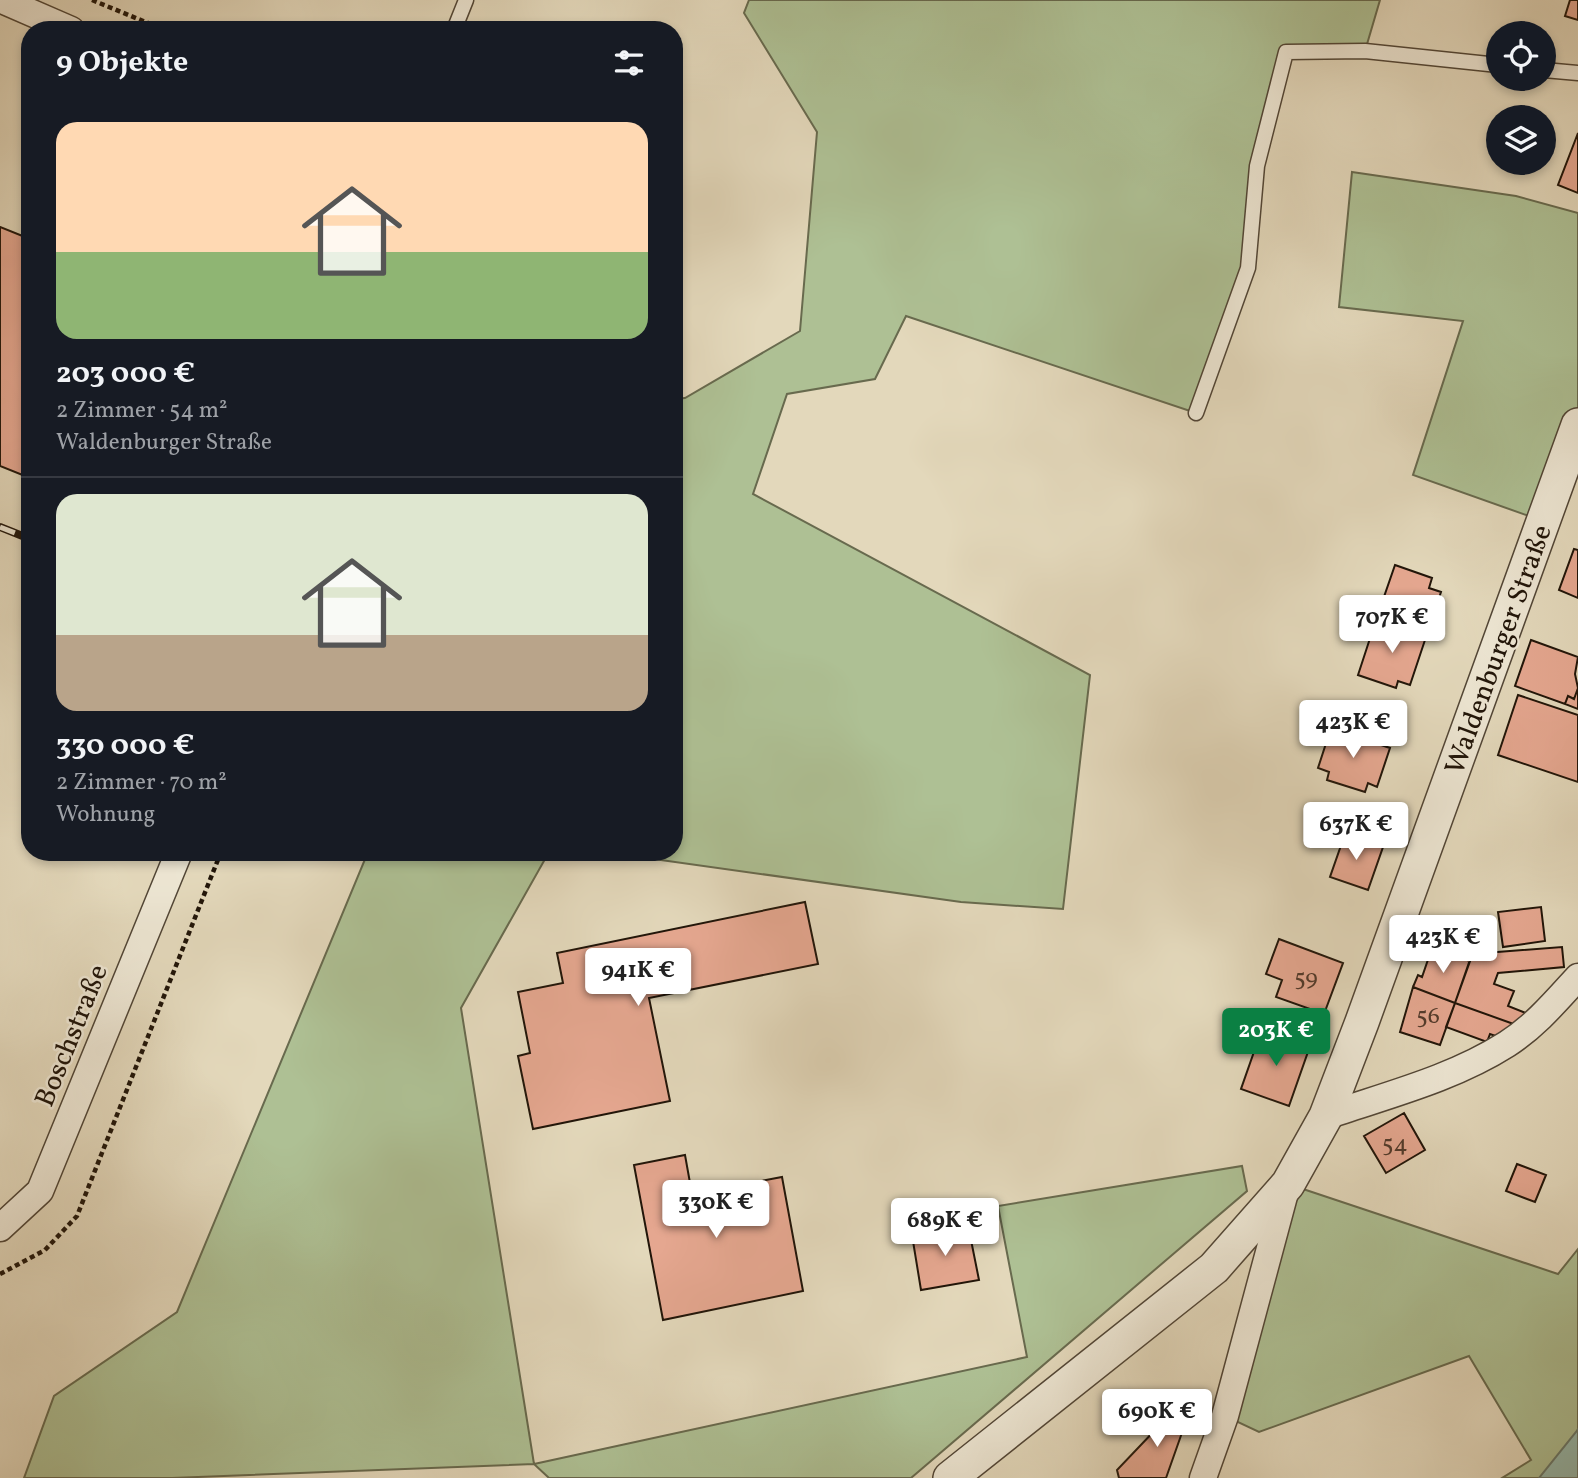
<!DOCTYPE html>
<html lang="de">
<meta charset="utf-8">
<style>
:root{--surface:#171b24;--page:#20242c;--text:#f1f3f6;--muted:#9ea1a6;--line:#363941;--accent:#0b8043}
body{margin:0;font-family:Vollkorn,serif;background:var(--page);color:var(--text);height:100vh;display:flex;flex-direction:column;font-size:26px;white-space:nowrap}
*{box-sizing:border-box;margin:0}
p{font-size:23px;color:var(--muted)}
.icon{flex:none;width:38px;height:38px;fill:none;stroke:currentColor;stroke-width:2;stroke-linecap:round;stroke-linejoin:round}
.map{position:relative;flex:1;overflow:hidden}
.panel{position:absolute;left:21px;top:21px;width:662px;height:840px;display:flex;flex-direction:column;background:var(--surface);border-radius:28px;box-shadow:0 4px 10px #0003}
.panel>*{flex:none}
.tools{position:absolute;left:1486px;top:21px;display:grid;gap:14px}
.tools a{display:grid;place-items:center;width:70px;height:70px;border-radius:50%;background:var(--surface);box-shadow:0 4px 10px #0003;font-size:35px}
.price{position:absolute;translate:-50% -60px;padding:0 16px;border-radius:7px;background:#fff;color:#222;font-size:23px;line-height:46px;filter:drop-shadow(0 2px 4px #0008)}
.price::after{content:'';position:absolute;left:50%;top:42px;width:21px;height:16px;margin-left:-10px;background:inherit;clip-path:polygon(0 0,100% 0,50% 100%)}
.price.on{background:var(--accent);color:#fff}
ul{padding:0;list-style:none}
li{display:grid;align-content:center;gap:14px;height:371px;padding:0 35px}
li+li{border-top:2px solid var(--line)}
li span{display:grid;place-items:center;height:217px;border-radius:21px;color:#555}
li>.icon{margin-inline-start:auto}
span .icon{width:126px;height:126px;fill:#fffc;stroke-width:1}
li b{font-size:30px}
h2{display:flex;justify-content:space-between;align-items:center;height:84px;padding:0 35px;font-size:30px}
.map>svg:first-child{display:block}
.green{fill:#aec094;stroke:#686a4e;stroke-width:2}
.water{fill:#95baae;stroke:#67786c;stroke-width:2}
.building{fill:#e5a790;stroke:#211509;stroke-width:2}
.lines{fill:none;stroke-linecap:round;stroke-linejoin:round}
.service-casing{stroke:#524636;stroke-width:17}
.minor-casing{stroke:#524636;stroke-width:29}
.tertiary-casing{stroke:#524636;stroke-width:36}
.path{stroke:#211509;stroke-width:4.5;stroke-dasharray:5 3.5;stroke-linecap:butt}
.service{stroke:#ede6d3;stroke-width:14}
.minor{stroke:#ede6d3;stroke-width:26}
.tertiary{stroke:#ede6d3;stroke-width:33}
.rail-casing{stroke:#211509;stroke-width:8}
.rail{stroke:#ede6d3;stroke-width:5;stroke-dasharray:16;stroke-linecap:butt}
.labels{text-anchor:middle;stroke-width:5;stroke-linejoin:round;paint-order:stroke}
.number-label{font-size:24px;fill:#523a2b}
.street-label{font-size:28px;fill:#211509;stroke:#ede6d3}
</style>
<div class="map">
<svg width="1578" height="1478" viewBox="0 0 1578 1478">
<rect width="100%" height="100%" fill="#e3d8bb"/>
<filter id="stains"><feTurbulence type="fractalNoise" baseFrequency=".00286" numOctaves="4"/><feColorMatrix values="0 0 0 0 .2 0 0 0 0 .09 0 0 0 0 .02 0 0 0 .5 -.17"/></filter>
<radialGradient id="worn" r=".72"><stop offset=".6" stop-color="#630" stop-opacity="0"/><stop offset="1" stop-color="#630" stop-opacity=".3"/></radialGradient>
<!-- green -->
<path class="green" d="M 749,0 L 1380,0 L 1365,51 L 1286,53 L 1257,166 L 1248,268 L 1196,413 L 906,316 L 875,379 L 787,394 L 753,494 L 1090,675 L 1063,909 L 961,902 L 604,852 L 674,852 L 674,399 L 685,398 L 800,331 L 817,132 L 744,13 Z
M 1352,172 L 1516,196 L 1578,213 L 1578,425 L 1543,521 L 1413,475 L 1463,321 L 1339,307 Z
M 368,852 L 549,852 L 461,1008 L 534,1464 L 1027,1357 L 998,1206 L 1242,1166 L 1247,1191 L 911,1478 L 549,1478 L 534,1464 L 172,1478 L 24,1478 L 54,1396 L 177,1312 Z
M 1288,1184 L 1558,1274 L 1578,1249 L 1578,1478 L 1502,1478 L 1531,1460 L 1469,1356 L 1259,1432 L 1225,1416 Z"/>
<!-- water -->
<path class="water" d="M 1578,1429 L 1578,1478 L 1539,1478 L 1576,1432 Z"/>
<!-- building -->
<path class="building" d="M 1570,0 L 1578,0 L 1578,20 L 1565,16 Z
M 1578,133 L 1578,193 L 1558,185 Z
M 0,227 L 30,239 L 30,478 L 0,466 Z
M 1574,549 L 1578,550 L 1578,598 L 1559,590 Z
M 1395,565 L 1432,578 L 1429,588 L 1441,592 L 1426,637 L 1376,620 Z
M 1376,620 L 1426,637 L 1410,685 L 1398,681 L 1396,688 L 1358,675 Z
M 1531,640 L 1578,657 L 1575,674 L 1578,688 L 1574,699 L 1568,696 L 1565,704 L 1515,686 Z
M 1578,688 L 1578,709 L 1565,704 L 1568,696 L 1574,699 Z
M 1518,695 L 1578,715 L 1578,782 L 1498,755 Z
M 1331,728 L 1390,748 L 1377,787 L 1368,783 L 1365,792 L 1327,780 L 1329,772 L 1318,768 Z
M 1345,834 L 1383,847 L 1368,890 L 1330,877 Z
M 805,902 L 818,964 L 649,998 L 670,1101 L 533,1129 L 518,1056 L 530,1053 L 518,992 L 563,983 L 557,953 Z
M 1541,907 L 1545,941 L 1503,947 L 1498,912 Z
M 1279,939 L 1343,963 L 1324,1014 L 1276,997 L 1282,980 L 1266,974 Z
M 1562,947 L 1564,967 L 1498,973 L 1494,984 L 1514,991 L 1508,1006 L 1533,1016 L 1522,1027 L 1455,1003 L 1472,954 Z
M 1432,948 L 1470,961 L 1455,1003 L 1413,987 L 1418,975 L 1422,977 Z
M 1413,987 L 1455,1003 L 1440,1045 L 1400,1032 Z
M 1455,1003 L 1522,1027 L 1507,1040 L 1490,1034 L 1487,1042 L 1446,1027 Z
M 1262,1029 L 1310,1046 L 1289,1106 L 1241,1089 Z
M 1404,1113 L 1425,1150 L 1386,1173 L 1364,1136 Z
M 685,1155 L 692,1194 L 782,1177 L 803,1291 L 663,1320 L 634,1165 Z
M 1517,1164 L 1546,1175 L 1535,1202 L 1506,1191 Z
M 968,1225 L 979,1280 L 921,1290 L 912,1235 Z
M 1178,1406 L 1190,1410 L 1166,1478 L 1119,1478 L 1117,1470 Z"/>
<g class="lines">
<defs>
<path id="service" d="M 454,30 L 466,0
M 1544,70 L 1578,73
M 1196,413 L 1248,268 L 1257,166 L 1286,52 L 1365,51 L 1498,65"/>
<path id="minor" d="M 2,0 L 71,30
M 1326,1116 C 1387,1095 1452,1079 1507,1044 C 1535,1026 1556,1001 1578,977
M 0,1228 L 40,1191 L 179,852
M 1203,1478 L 1225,1416 L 1287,1185"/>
<path id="tertiary" d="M 950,1478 L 1214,1268 L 1288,1184 L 1326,1116 L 1362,1022 L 1578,425"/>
</defs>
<!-- service casing -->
<use href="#service" class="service-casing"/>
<!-- minor casing -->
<use href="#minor" class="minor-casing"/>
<!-- tertiary casing -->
<use href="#tertiary" class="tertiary-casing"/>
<!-- path -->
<path class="path" d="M 92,0 L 165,30
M 0,1274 L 45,1250 L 77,1216 L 221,852"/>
<!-- service -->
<use href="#service" class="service"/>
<!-- minor -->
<use href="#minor" class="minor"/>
<!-- tertiary -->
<use href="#tertiary" class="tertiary"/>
<defs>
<path id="rail" d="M 0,527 L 30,539"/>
</defs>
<!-- rail casing -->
<use href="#rail" class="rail-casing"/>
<!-- rail -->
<use href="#rail" class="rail"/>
</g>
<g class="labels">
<!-- number labels -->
<g class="number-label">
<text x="1306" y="985">59</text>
<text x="1428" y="1023">56</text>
<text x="1395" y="1151">54</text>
</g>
<!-- street labels -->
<g class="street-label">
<text transform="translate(1497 649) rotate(-70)" y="10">Waldenburger Straße</text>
<text transform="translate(70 1035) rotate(-68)" y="10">Boschstraße</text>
</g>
</g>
<rect width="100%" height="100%" filter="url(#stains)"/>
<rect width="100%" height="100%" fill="url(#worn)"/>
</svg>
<div class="tools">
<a><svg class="icon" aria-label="locate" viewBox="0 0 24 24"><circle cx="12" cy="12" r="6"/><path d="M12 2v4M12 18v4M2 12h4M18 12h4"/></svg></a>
<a><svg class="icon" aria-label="layers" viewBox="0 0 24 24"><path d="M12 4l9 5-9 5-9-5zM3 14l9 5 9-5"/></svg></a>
</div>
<b class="price" style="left:1392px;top:655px">707K €</b>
<b class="price" style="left:1353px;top:760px">423K €</b>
<b class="price" style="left:1356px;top:862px">637K €</b>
<b class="price" style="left:1443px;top:975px">423K €</b>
<b class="price" style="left:638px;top:1008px">941K €</b>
<b class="price on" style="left:1276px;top:1068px">203K €</b>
<b class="price" style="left:716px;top:1240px">330K €</b>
<b class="price" style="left:945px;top:1258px">689K €</b>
<b class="price" style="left:1157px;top:1449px">690K €</b>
<section class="panel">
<h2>9 Objekte<svg class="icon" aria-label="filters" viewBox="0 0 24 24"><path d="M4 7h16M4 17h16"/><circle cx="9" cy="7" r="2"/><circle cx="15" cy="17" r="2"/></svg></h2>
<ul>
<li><span style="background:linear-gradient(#ffd9b3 60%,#8fb573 0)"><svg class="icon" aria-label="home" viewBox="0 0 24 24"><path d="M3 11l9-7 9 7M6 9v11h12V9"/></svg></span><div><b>203 000 €</b><p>2 Zimmer · 54 m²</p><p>Waldenburger Straße</p></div></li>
<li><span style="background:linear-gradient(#dfe7d0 65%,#b9a48a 0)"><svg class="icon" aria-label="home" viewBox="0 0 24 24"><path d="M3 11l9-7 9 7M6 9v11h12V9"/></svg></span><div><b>330 000 €</b><p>2 Zimmer · 70 m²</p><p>Wohnung</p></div></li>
</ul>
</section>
</div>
